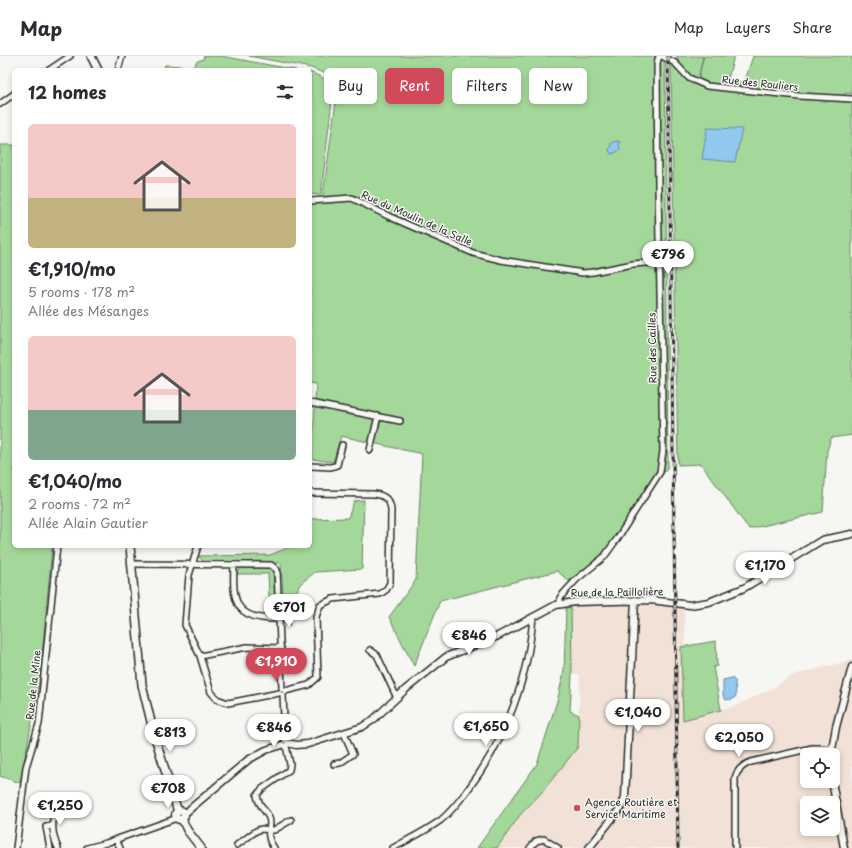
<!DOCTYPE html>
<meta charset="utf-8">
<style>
:root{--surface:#fff;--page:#f7f7f7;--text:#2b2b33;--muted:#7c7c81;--line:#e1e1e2;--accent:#d1495b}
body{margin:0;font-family:"Playpen Sans",sans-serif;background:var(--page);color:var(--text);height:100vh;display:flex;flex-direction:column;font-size:15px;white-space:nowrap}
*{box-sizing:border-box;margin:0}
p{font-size:13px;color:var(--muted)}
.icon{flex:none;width:22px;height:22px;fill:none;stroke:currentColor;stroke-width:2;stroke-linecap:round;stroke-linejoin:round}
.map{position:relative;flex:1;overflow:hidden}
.side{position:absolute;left:12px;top:12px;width:300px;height:480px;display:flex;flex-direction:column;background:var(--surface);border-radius:6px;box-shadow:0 2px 6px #0003}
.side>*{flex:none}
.guide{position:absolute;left:324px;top:12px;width:380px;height:36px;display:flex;gap:8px}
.fabs{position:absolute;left:800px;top:692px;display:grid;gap:8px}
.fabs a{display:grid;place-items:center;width:40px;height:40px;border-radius:6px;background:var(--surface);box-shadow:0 2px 6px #0003;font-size:20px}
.price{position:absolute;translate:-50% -34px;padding:0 9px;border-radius:14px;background:#fff;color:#222;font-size:13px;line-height:26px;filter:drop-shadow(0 1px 2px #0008)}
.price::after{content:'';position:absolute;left:50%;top:24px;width:12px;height:9px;margin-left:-6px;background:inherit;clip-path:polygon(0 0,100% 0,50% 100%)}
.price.active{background:var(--accent);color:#fff}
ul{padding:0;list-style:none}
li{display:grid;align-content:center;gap:8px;height:212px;padding:0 16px}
li span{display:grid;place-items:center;height:124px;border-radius:6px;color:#555}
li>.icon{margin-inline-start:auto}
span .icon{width:72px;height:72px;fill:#fffc;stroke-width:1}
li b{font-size:17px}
h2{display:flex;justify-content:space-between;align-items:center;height:48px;padding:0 16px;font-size:17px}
.pill{padding:0 14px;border-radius:6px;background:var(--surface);box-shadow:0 2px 6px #0003;font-size:14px;line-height:36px}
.pill.active{background:var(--accent);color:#fff}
header{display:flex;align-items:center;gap:24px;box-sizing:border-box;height:56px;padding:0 20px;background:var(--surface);border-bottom:1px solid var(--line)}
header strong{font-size:19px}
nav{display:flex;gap:22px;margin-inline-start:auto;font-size:14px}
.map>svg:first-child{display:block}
.built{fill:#f1e1d7;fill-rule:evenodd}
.green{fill:#a4d89a;stroke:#688262}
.water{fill:#90c8ef;stroke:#6889a1}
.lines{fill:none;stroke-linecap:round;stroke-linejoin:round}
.minor-casing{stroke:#2b2b2b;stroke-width:8}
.tertiary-casing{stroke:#2b2b2b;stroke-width:9}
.secondary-casing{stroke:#2b2b2b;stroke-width:10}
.minor{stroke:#f6f6f2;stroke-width:5}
.tertiary{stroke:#f6f6f2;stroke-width:6}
.secondary{stroke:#f6f6f2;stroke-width:7}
.rail-casing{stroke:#2b2b2b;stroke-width:3}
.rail{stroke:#f6f6f2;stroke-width:1.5;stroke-dasharray:4.5;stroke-linecap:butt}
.poi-dot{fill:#d1495b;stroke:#f6f6f2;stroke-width:1.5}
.labels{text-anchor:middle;stroke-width:3;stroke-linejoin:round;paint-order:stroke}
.street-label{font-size:10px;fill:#2b2b2b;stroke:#f6f6f2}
.poi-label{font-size:10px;fill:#2b2b2b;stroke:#f6f6f2;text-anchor:start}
</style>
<header>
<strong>Map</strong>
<nav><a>Map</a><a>Layers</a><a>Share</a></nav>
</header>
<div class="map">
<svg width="852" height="792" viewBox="0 0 852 792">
<rect width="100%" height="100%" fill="#f6f6f2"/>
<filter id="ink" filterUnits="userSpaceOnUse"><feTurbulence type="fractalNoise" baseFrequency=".025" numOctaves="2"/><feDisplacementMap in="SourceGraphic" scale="8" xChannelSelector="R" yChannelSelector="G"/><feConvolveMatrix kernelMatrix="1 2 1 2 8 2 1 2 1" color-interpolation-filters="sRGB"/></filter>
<g filter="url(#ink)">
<!-- built -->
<path class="built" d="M 649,548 L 684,551 L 685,590 L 681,592 L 683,663 L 735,650 L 771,633 L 794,619 L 852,604 L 852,792 L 497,792 L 520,759 L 542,736 L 578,691 L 580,619 L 571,618 L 571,550 ZM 807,699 L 833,699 L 833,725 L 807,725 ZM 807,747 L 833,747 L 833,773 L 807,773 Z"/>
<!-- green -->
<path class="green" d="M 204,0 L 221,0 L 296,14 L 164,14 L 165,9 L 195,11 L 196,6 L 203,3 Z
M 249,0 L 665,0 L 668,411 L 602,498 L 569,525 L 557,515 L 440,545 L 414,610 L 389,561 L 416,524 L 422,398 L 341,380 L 333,406 L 312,403 L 316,328 L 310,327 L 310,148 L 322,146 L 339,23 L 311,12 Z
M 677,0 L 703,0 L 698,23 L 693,21 L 698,24 L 704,0 L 734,0 L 726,30 L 745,25 L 753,0 L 852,0 L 852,38 L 845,37 L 844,39 L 852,40 L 852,379 L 831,382 L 827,395 L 823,456 L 749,473 L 701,408 L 678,409 L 671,7 L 689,18 L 677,6 Z
M 310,16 L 334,27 L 321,139 L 310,138 Z
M 0,89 L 14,89 L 14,490 L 52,490 L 40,623 L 20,727 L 0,720 Z
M 364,444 L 362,513 L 315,516 L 300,528 L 290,550 L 290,569 L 285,569 L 281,507 L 204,506 L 198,500 L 270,499 L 292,490 L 310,490 L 310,463 L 348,462 L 354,445 Z
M 242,512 L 269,512 L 273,515 L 276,557 L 273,561 L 270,561 L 268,518 L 237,518 L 238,515 Z
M 571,550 L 572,619 L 570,655 L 579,659 L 578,691 L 542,736 L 520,759 L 497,792 L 477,792 L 537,708 L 558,642 L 564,615 L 566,551 Z
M 716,585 L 717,610 L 713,611 L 721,654 L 683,664 L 681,591 Z"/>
<!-- water -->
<path class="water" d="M 707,72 L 742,73 L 735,106 L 702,103 Z
M 619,85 L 620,93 L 617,96 L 611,98 L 609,94 L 612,86 Z
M 732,622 L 735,625 L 736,640 L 733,643 L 726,644 L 723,639 L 723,624 Z"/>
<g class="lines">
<defs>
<path id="minor" d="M 662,0 L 675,7 L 689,22 L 707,30 L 799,40 L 852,43
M 49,14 L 70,0
M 118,14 L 122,0
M 0,48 L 14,38
M 310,145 L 352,142 L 388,160 L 473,197 L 501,204 L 583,217 L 593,216 L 633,208 L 659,206
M 310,347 L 400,365
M 370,394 L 378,360
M 310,410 L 331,411 L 337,409 L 342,389
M 198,490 L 189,519 L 185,569 L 200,600 L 211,636 L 217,643 L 228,647 L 279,637
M 131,508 L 271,509 L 277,514 L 282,633
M 234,509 C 232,548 236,564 279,563
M 560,548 L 560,542 L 564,537 L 577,523 L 604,501 L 617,483 L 660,416 L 663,395 L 658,131 L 657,7 L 659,0
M 370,594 L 377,599 L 397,642
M 200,600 L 247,591 L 281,592
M 285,635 L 309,629 L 318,621 L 316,561 L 320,549 L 333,543 L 380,538 L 386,534 L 390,527 L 391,454 C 390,443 384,439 374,438 L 310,437
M 283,639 L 285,684
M 334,708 L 340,707 L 353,698 L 344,677
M 55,750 C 52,766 51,777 58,792
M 116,784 L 120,792
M 237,789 L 256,775 L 261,773 L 274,774 L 291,764
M 16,792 L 26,711 L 39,668 L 57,490
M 50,792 L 46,771 L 52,770
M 87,792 L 106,787 L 177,762
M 274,792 C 263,776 273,772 269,762 C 265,753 258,749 257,739 L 262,733 L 289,714 L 290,708 L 286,690
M 393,792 C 409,783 426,775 441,764 C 451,756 459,745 467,735 C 505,684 528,624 533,561
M 530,792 L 536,785 L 544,783 L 558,792
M 735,792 L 735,722 C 737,714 743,709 751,706 L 812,692 L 832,692"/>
<path id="tertiary" d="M 288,687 L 296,689 L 308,688 L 362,671 L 373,664 L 406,633 L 446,601 L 498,580 L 556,549 L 575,546 L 651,544 L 690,549 L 709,546 L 744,532 L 822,484 L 852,478
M 831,699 L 836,671 L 852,611
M 832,725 L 844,792
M 184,758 L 248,704 L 266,694 L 282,689
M 589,792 L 622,750 L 625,741 L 635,544"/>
<path id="secondary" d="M 91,0 L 98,14
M 130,490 L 142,629 L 154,678 L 178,756
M175.5 759a4.5 4.5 0 1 1 9 0a4.5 4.5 0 1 1-9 0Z
M 182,763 L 187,774 L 201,792"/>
</defs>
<!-- minor casing -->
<use href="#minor" class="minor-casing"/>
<!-- tertiary casing -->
<use href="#tertiary" class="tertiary-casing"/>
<!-- secondary casing -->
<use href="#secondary" class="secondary-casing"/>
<!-- minor -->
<use href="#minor" class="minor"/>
<!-- tertiary -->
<use href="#tertiary" class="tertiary"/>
<!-- secondary -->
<use href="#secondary" class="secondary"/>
<defs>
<path id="rail" d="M 668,0 L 678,792"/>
</defs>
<!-- rail casing -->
<use href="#rail" class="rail-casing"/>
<!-- rail -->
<use href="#rail" class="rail"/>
</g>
</g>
<!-- markers -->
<circle class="poi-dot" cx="577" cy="752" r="4"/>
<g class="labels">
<!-- street labels -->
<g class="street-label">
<text transform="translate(760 27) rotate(6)" y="4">Rue des Rouliers</text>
<text transform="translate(417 162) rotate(24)" y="4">Rue du Moulin de la Salle</text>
<text transform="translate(652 292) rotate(-91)" y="4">Rue des Cailles</text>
<text transform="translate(617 536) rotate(-1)" y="4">Rue de la Paillolière</text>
<text transform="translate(33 629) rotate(-84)" y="4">Rue de la Mine</text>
</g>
<!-- poi labels -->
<g class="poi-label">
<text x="585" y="750">Agence Routière et<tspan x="585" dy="12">Service Maritime</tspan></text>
</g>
</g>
</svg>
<div class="fabs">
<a><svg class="icon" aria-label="locate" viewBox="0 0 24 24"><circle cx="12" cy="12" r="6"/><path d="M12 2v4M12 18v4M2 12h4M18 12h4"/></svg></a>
<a><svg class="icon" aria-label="layers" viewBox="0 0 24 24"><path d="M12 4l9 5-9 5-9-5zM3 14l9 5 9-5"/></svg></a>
</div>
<b class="price" style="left:668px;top:219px">€796</b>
<b class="price" style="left:765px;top:530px">€1,170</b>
<b class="price" style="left:289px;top:572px">€701</b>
<b class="price" style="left:469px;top:600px">€846</b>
<b class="price active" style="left:276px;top:626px">€1,910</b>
<b class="price" style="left:638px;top:677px">€1,040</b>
<b class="price" style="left:486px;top:691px">€1,650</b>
<b class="price" style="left:274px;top:692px">€846</b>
<b class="price" style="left:170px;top:697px">€813</b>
<b class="price" style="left:739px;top:702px">€2,050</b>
<b class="price" style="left:168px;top:753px">€708</b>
<b class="price" style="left:60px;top:770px">€1,250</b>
<div class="guide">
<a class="pill">Buy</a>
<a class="pill active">Rent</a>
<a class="pill">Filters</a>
<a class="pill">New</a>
</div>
<section class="side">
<h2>12 homes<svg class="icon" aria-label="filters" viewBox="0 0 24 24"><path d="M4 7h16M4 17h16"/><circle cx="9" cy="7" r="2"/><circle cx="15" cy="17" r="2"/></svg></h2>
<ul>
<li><span style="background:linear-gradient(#f6c9c9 60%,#c2b280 0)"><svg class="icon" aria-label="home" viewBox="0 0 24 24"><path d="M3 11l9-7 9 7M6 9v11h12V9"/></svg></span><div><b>€1,910/mo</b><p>5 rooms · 178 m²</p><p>Allée des Mésanges</p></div></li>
<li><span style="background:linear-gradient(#f6c9c9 60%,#7fa58c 0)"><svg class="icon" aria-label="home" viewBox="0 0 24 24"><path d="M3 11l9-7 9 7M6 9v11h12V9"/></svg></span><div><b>€1,040/mo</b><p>2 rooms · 72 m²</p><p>Allée Alain Gautier</p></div></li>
</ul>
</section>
</div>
